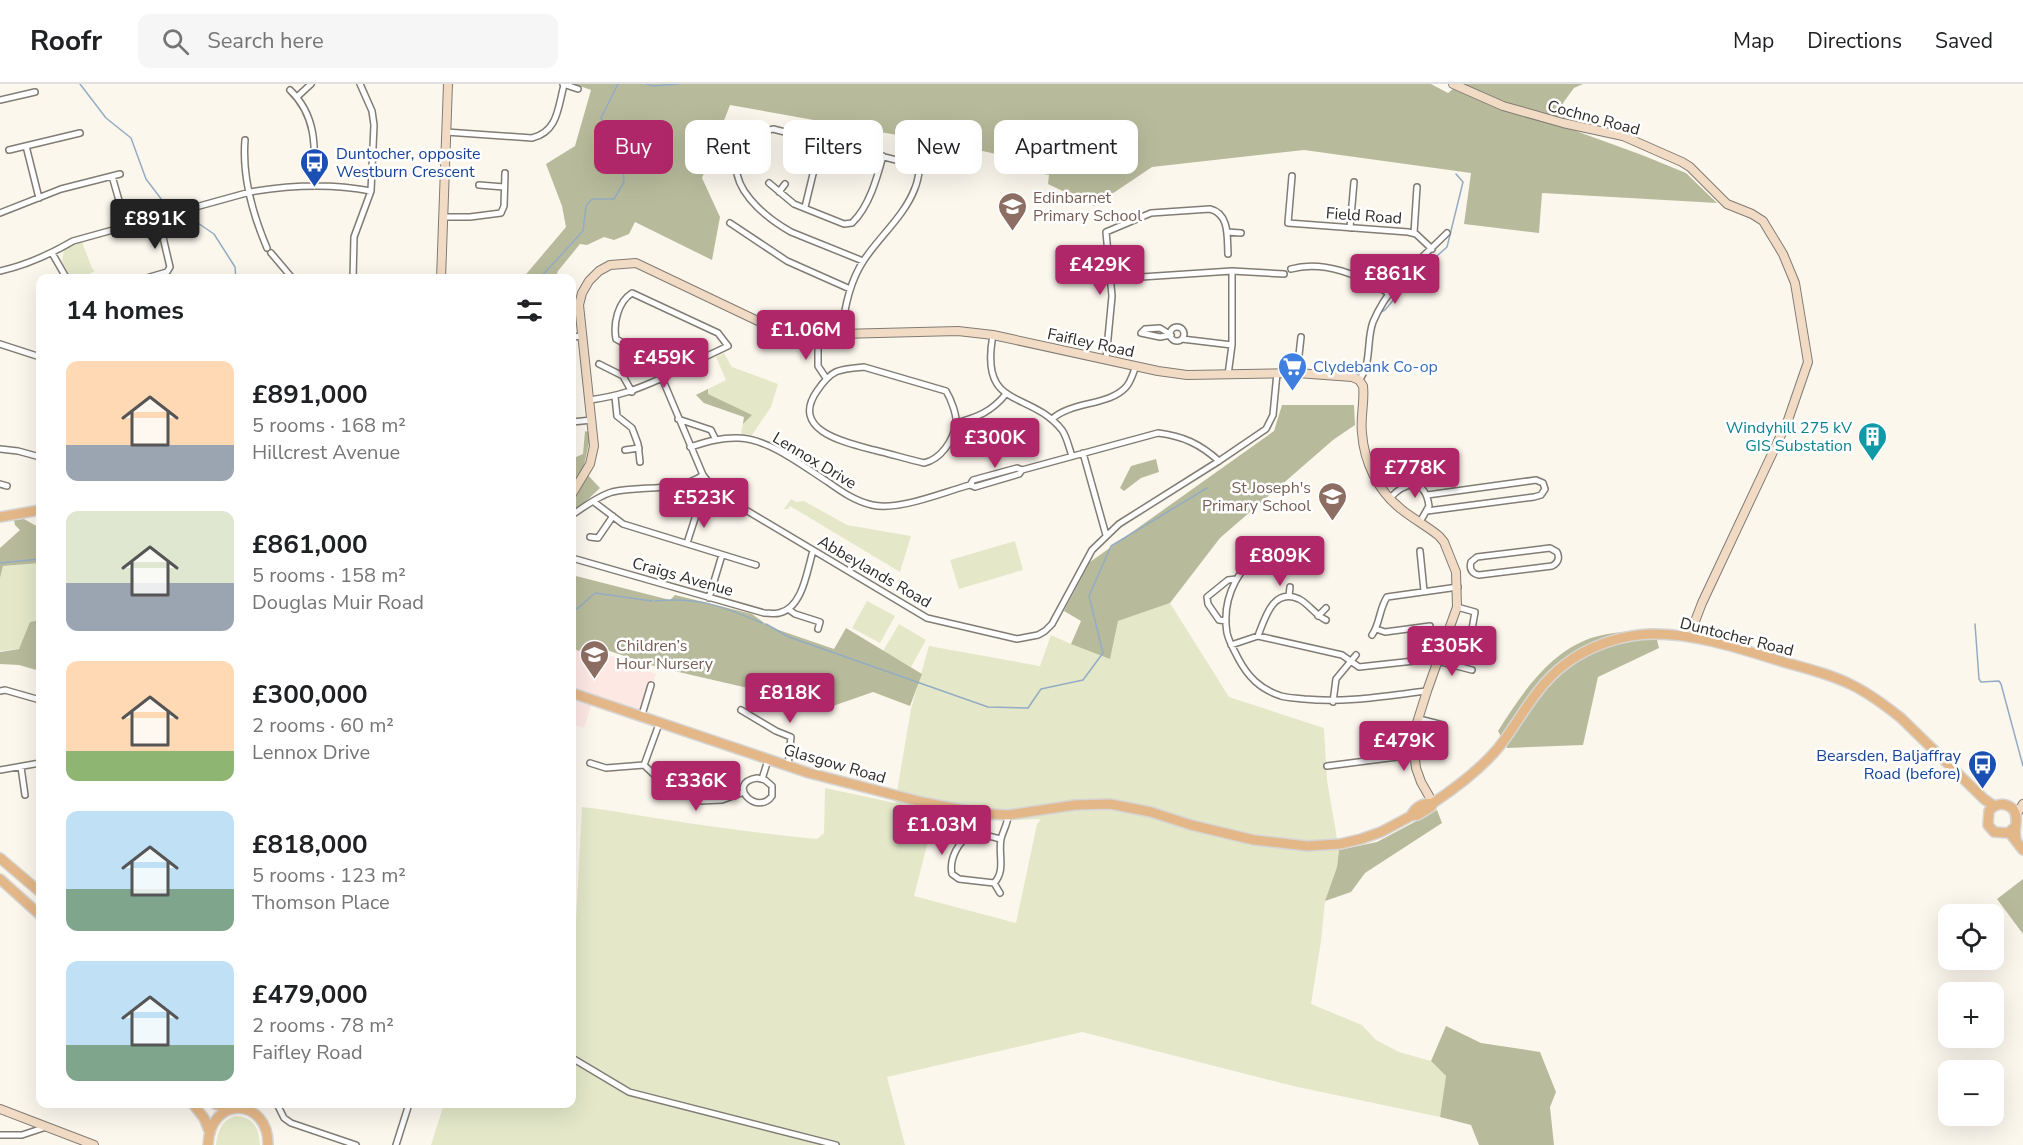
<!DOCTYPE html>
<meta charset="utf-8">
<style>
:root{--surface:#fff;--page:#f6f6f6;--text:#202124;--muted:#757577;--line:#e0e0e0;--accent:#b02769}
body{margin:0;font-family:"Nunito Sans",sans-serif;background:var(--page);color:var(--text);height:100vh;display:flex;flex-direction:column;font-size:22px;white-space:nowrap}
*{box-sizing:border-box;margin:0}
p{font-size:20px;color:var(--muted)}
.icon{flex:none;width:33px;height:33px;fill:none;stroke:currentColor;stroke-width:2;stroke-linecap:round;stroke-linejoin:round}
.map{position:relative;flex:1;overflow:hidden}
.details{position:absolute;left:36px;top:190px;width:540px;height:834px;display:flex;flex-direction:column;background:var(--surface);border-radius:12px;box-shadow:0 6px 24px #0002}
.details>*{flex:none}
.guide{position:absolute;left:594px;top:36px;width:570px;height:54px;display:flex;gap:12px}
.tools{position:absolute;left:1938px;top:820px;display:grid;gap:12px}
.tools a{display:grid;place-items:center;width:66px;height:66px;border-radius:12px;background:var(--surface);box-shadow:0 6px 24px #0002;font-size:30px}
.price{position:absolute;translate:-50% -51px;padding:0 14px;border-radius:6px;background:var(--accent);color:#fff;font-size:20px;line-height:39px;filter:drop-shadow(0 2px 3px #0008)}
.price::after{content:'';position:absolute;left:50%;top:36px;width:18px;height:14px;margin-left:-9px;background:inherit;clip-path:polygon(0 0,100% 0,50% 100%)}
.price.current{background:#222;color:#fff}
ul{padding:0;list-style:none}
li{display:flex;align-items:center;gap:18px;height:150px;padding:0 30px}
li span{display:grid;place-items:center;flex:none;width:168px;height:120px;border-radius:12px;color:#555}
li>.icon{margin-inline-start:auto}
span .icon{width:72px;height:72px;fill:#fffc;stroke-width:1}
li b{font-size:26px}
h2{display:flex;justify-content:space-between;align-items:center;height:72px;padding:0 30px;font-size:26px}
.chip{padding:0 21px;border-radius:12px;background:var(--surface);box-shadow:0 6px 24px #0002;font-size:21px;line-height:54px}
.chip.current{background:var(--accent);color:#fff}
header{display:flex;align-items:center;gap:36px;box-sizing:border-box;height:84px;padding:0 30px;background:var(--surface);border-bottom:2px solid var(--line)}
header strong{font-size:28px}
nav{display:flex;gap:33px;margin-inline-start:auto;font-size:21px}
.search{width:420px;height:54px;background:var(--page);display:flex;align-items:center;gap:15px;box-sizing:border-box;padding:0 21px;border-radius:12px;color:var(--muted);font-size:22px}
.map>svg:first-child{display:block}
.commercial{fill:#fde8e4}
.green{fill:#e4e8c9;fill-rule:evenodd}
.forest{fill:#b8bb9b}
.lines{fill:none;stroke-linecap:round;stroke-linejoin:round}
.stream{stroke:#93acc4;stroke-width:1.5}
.street-casing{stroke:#817c74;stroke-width:8}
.secondary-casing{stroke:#817c74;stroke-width:10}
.primary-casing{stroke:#d5d5d4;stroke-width:12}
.street{stroke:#fff;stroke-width:5}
.secondary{stroke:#f2dbc4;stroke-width:8}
.primary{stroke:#e4b788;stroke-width:9}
.labels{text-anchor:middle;stroke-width:5;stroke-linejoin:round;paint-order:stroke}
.street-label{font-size:16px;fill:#2e2c29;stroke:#fff}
.transit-label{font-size:16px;fill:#164399;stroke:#fff;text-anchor:start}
.education-label{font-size:16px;fill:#785e54;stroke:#fff;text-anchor:start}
.shop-label{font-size:16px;fill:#366cbe;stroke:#fff;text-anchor:start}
.culture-label{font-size:16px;fill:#0d838f;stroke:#fff;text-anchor:end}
</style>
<header>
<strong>Roofr</strong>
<div class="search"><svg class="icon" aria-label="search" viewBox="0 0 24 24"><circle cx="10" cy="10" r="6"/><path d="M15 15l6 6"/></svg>Search here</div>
<nav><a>Map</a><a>Directions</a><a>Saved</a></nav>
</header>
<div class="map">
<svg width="2023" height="1061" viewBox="0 0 2023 1061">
<rect width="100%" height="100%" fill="#fcf7ed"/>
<!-- commercial -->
<path class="commercial" d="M 572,556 L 656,590 L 641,639 L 591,622 L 584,644 L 572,640 Z"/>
<!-- green -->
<path class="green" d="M 82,158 L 92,184 L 95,187 L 80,195 L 72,195 L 62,177 L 64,166 Z
M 724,269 L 732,283 L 778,300 L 771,323 L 752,351 L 741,350 L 744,333 L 704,319 L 696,311 L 726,296 L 716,273 Z
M 791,415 L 796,418 L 804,417 L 847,441 L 911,452 L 900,488 L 790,422 L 788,425 L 784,425 Z
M 1015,457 L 1023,486 L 959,505 L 950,476 Z
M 40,479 L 40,562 L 0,567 L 0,494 L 3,482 Z
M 867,517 L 895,532 L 880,559 L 852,544 Z
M 1170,519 L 1229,613 L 1324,644 L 1327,696 L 1339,766 L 1337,783 L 1325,817 L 1321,857 L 1311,920 L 1362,941 L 1376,956 L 1399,968 L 1431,977 L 1446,992 L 1440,1033 L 1293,1002 L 1082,948 L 887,993 L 905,1061 L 431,1061 L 444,1020 L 572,1020 L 572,913 L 582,723 C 612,726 640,732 669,736 C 718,744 768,750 817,755 L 824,749 L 825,704 L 895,719 L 911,625 L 929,562 L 1040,582 L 1051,551 L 1071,560 L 1118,537 ZM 935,730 L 986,737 L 1041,735 L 1037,740 L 1016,839 L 914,812 Z
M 899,540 L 926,556 L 911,583 L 883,567 Z
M 236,1032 C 254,1033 259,1045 260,1061 L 216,1061 C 218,1047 221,1036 236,1032 Z"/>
<!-- forest -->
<path class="forest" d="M 574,0 L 1431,0 L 1448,9 L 1459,0 L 1583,0 L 1574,4 L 1563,19 L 1565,43 L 1642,71 L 1686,89 L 1717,119 L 1542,109 L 1539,149 L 1464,140 L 1471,89 L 1304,66 L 1152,83 L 1094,122 L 1048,100 L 1049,91 L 1022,86 L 1024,76 L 964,63 L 730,21 L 702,94 L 720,133 L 712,176 L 635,138 L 629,150 L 614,156 L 604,153 L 587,161 L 580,160 L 558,187 L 555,195 L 522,195 L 566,143 L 562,122 L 546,80 L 575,62 L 591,6 Z
M 708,305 L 708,310 L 752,331 L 743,340 L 744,333 L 704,319 L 696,311 Z
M 1282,321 L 1354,321 L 1355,341 L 1333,356 L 1220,454 L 1170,519 L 1118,537 L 1110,575 L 1071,560 L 1081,537 L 1064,527 L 1090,478 L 1274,347 Z
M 585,347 L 591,349 L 583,386 L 600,404 L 580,423 L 572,424 L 572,386 L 576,373 L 583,370 Z
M 1156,375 L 1159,388 L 1141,394 L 1124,407 L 1120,404 L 1131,382 Z
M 24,435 L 40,444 L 40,479 L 3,482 L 0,494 L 0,464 L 20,446 L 15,441 L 14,436 Z
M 572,491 L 670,516 L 675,511 L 752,530 L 770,543 L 834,565 L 846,544 L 922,590 L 910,622 L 873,608 L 830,623 L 657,583 L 586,559 L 579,567 L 572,564 Z
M 40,536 L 40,564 L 37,565 L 36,576 L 40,576 L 40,587 L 19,581 L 0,580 L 0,568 L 19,565 L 30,538 Z
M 1654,544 L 1659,564 L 1598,593 L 1583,661 L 1507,664 L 1498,647 C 1521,611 1548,569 1591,554 C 1610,548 1634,547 1654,544 Z
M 1437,726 L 1442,739 L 1365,789 L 1351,808 L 1325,817 L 1337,783 L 1339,766 L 1377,758 Z
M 2023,795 L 2023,850 L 1997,815 Z
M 1446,942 L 1481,959 L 1540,968 L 1556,1008 L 1550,1023 L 1554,1061 L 1479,1061 L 1471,1041 L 1440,1033 L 1446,992 L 1431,977 Z"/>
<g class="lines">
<!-- stream -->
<path class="stream" d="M 80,0 L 106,34 L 131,54 L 146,95 L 165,120
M 647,0 L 653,2 L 678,0
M 189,133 L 214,150 L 235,183 L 236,195
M 539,195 L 583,147 L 586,122 L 592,115 L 614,115 L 624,98 L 622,74 L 601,34 L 618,0
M 1381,228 L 1385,226 L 1410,196 L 1447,163 L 1463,98 L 1456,90
M 0,479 L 40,475
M 655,517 C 699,513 722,522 762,539
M 572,526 L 578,524 L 595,509 L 652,517
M 766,540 L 789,553 L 988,623 L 1028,624 L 1041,605 L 1083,596 L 1103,569 L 1089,512 L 1111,462 L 1207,404
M 1975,540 L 1979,595 L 1981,598 L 1999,597 L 2001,600 L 2023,682"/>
<defs>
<path id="street" d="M 563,0 L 578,5
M 290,6 C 318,33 315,66 314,101
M 297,13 L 311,0
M 0,16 L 35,8
M 446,48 L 532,54 C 558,48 558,23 564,1
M 245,56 C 242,93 253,131 267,164
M 26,62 L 39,114
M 9,66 L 80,49
M 112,92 L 126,141
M 1292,92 L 1288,139 L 1408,148 L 1416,150 L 1432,165
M 769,99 L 794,120 L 844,140 L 852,139 C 869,123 877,94 883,72
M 479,101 L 504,103
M 779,108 L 785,100
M 805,123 L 821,57
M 0,129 L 61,105 L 120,90
M 443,133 L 470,133 L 501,129 L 504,122 L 505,89
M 730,139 L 787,177 L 850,205
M 1350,144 L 1354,98
M 1227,148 L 1241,149
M 1414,149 L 1417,103
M 52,169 L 67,195
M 271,169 L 293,195
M 1291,185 C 1323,176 1361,191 1388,209
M 0,187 C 27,181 49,171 73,157 L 250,108 C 290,101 330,99 371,107
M 143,195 L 167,188 L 170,183 L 158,132
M 353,195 L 354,153 L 371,107 L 374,41 L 372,27 L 360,0
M 1111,195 L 1232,187 L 1284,190
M1170 250a7 7 0 1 1 14 0a7 7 0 1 1-14 0Z
M 1160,244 L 1171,251 L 1160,253 L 1141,249 L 1145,245 Z
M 842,250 C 844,225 850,197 864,176 C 880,152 905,131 915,104 C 918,97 919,89 920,82 L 773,45 C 767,47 760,48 754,50 C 747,54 743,61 740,68 C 724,101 766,134 791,148 L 863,177
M 818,251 L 818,282 L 826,294
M 993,251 C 979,327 1029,305 1062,346 C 1067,353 1069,364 1072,372
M 572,253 L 582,252
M 1182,255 L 1232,261
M 0,260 L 40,273
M 1106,275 L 1112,212 L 1106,148 L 1151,129 L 1210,125 C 1230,130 1227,154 1228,170
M 599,280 L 623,292 L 632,308
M 864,283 L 946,307 C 951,315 957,331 956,340 C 953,357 941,375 924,379 C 907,375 891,370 874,366 C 847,359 789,347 817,307 C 832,285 839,285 864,283 Z
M 1297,289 L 1301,253
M 1228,291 L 1232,261 L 1232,187
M 662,294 L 703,391 L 713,404 L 724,413 L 927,534 L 1017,555 L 1038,551 L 1045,547 L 1052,540 L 1092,466 L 1119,440 L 1219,377 L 1266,345 L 1273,331 L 1277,289
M 1359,296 C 1372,281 1366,257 1373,238 C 1389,200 1419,177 1447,149
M 615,313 L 617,332 L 632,344 L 638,360 L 640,378
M 590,316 C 618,312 636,306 662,294 L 665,292 L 728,262 L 718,249 L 632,209 C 618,218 613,239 616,255 L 657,277 L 665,292
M 678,335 L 711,346 L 716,356
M 1052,335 C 1072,317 1109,322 1126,303 C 1131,298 1133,289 1136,282
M 572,338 L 592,336
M 956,339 C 978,333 991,328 1006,310
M 690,363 C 706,358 722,353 739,354 C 769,355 803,382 828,398 C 842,408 855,417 872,421 C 900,427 943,408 970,401 L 973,396 L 1017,384 L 1022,386 L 1158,349 C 1183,352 1200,360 1219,377
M 0,365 L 18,367 L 40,373
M 625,366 L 639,364
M 1083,369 L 1106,451
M 0,400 L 7,402
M 970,401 L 975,403 L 1019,390 L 1022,386
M 1390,414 C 1406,397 1425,394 1429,422 L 1420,438
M 594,418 L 623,440 L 756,481
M 1427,427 L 1534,413 L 1541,411 L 1545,405 L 1543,399 L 1536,396 L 1427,411
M 572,431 C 584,423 598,412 612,408 C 642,401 677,409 703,391
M 590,453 L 598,454 L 613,432
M 687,459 L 699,422
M 1273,462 C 1240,477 1221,513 1227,549 C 1229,558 1234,566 1238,574 C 1248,593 1260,605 1281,612 C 1288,614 1296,614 1304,615 C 1346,619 1385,612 1427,607
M 1550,464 L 1557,468 C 1560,474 1558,479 1552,482 L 1479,491 C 1472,490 1469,485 1471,478 L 1477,473 Z
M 1420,467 L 1424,507
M 572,474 L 764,529 C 769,529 775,530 779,529 C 803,524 807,486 813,467
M 1289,512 L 1290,503
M 709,514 L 722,471
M 1457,523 L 1475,528 L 1471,551
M 788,525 L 795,530 L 820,538 L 818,545
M 1318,532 L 1326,524
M 1226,537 L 1219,536 L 1208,520 L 1207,513 L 1228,496 L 1236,495
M 1376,545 L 1385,548 L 1430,542
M 1372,551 C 1380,540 1379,525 1387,513 L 1458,503
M 1258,552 C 1265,534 1273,503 1299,515 C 1309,520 1315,531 1326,536
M 1231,561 L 1258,552 L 1342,571 L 1359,583 L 1423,576
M 1437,577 L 1472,586
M 0,607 L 5,606 L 40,616
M 1333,618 L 1336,595 L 1356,571
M 741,626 L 776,647 L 791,653 L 788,682
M 641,634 L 651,601
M 1419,635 L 1443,641
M 590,679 L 606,684 L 644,681 L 659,640
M 644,681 L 664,700
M 1327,682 L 1413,671
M 21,683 L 25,711
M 0,686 L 40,679
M 702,686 L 694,710 L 698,717 L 722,716 L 744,708
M 757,694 L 765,696 L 772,702 L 772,712 C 757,733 725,699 757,694 Z
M 762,695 L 768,676
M 994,799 C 1006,787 998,770 1001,755 C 1003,746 1008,740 1008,731
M 1000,809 L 994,799 L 959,795 L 952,790 C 949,776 958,756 972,751 C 980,748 993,754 1001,755
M 572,974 L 629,1008 L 836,1061
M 277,1020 L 284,1034 L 291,1039 L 356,1061
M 0,1051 L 22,1051 L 46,1043
M 396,1061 L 409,1020"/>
<path id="secondary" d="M 1453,0 L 1503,22 L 1563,39 L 1623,52 L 1682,78 L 1690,83 L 1727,120 L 1752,130 L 1763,137 L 1783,170 L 1795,199 L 1808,278 L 1788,336 L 1702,519 L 1689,553
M 441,195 L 448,0
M 572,410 L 590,380 L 594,362 L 579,221 L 582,209 L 589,197 L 599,187 L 610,181 L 636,179 L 760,238 L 800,251 L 958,247 L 993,251 L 1158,287 L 1187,291 L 1297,289 L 1352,293 L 1359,296 L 1363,302 C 1365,318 1360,333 1362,349 C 1364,378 1378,407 1401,425 C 1413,435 1427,442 1439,452 L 1444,458 L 1456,488 L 1457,523 L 1427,607 L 1415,645 L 1413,659 L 1416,684 L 1421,698 L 1433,719
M 2016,731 L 2023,720
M 0,1025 L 94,1061"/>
<path id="primary" d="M 0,433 L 40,426
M 572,609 L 809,689 L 922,718 L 979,729 L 1008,731 L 1075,721 L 1110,720 L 1151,728 L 1191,741 L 1254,756 L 1307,762 L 1340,760 L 1361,755 L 1381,748 L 1411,732 L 1418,731 L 1431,723 L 1433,719 C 1457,703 1481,685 1499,663 C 1521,635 1535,603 1564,581 C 1588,562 1623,550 1654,550 C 1699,550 1744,566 1787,579 C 1809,585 1832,591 1852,601 C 1870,610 1886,622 1901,634 L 1984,715 L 1994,722
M 1411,732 C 1415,723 1423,719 1433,719
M 2015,743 L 2008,749 L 1994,748 L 1988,741 L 1989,727 C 1996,719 2005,718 2013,725 C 2020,735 2013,744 2016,755
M 2012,752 L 2023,766
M 0,774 L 40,808
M 0,795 L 40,831
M 193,1020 L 204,1034 L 210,1049
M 215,1020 L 228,1025
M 208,1061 C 210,1010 269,1014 268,1061"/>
</defs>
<!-- street casing -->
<use href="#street" class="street-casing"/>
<!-- secondary casing -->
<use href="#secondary" class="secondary-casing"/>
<!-- primary casing -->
<use href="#primary" class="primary-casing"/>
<!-- street -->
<use href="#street" class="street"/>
<!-- secondary -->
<use href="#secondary" class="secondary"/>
<!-- primary -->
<use href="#primary" class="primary"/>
</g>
<!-- icons -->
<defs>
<symbol id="bus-pin" viewBox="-11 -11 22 30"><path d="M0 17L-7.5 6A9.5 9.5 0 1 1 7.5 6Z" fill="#1a4fb4" stroke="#fff"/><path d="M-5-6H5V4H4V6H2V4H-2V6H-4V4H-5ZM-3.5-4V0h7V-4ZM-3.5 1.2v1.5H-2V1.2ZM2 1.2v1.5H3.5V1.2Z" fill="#fff"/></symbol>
<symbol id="school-pin" viewBox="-11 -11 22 30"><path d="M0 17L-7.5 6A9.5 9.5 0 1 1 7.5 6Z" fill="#8d6e63" stroke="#fff"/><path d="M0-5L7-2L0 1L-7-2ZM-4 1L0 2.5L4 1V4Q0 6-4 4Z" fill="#fff"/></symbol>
<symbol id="supermarket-pin" viewBox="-11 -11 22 30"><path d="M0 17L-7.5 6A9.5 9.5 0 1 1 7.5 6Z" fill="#3f7fe0" stroke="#fff"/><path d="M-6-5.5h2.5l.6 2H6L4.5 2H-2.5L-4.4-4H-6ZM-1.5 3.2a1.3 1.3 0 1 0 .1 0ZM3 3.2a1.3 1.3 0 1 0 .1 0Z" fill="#fff"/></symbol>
<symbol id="building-pin" viewBox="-11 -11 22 30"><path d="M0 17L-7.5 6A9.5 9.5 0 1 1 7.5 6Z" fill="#0f9aa8" stroke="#fff"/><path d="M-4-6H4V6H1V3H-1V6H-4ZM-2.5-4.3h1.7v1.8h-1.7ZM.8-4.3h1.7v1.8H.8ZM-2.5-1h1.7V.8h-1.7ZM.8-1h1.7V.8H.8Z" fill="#fff"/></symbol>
</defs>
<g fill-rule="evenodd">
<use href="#bus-pin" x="298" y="62" width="33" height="45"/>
<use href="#school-pin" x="996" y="106" width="33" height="45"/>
<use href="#supermarket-pin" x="1276" y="266" width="33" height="45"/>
<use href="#building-pin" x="1856" y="336" width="33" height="45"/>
<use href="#school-pin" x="1316" y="396" width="33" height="45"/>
<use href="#school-pin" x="578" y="554" width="33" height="45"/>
<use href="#bus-pin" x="1966" y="664" width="33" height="45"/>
</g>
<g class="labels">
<!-- street labels -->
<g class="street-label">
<text transform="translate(1594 33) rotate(15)" y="6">Cochno Road</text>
<text transform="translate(1364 131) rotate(4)" y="6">Field Road</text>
<text transform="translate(1091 258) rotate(12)" y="6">Faifley Road</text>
<text transform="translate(815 376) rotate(31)" y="6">Lennox Drive</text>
<text transform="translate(875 487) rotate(30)" y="6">Abbeylands Road</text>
<text transform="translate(683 492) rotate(16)" y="6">Craigs Avenue</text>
<text transform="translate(1737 552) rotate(14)" y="6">Duntocher Road</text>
<text transform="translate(835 679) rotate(16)" y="6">Glasgow Road</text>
</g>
<!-- transit labels -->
<g class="transit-label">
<text x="336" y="75">Duntocher, opposite<tspan x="336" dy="18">Westburn Crescent</tspan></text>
<text x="1961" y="677" text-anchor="end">Bearsden, Baljaffray<tspan x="1961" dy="18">Road (before)</tspan></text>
</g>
<!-- education labels -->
<g class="education-label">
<text x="1033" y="119">Edinbarnet<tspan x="1033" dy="18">Primary School</tspan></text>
<text x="1311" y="409" text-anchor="end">St Joseph's<tspan x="1311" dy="18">Primary School</tspan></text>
<text x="616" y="567">Children’s<tspan x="616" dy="18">Hour Nursery</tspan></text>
</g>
<!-- shop labels -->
<g class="shop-label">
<text x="1313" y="288">Clydebank Co-op</text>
</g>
<!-- culture labels -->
<g class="culture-label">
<text x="1852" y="349">Windyhill 275 kV<tspan x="1852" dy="18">GIS Substation</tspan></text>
</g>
</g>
</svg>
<div class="tools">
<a><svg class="icon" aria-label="locate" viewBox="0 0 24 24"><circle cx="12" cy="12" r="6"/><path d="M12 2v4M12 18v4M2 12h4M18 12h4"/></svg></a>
<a>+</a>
<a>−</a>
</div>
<b class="price current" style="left:155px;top:166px">£891K</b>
<b class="price" style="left:1100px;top:212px">£429K</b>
<b class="price" style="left:1395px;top:221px">£861K</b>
<b class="price" style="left:806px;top:277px">£1.06M</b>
<b class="price" style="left:664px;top:305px">£459K</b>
<b class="price" style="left:995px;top:385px">£300K</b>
<b class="price" style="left:1415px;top:415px">£778K</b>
<b class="price" style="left:704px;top:445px">£523K</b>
<b class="price" style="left:1280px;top:503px">£809K</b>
<b class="price" style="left:1452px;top:593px">£305K</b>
<b class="price" style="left:790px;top:640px">£818K</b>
<b class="price" style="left:1404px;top:688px">£479K</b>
<b class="price" style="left:696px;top:728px">£336K</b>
<b class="price" style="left:942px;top:772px">£1.03M</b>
<div class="guide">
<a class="chip current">Buy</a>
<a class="chip">Rent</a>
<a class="chip">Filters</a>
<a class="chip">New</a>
<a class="chip">Apartment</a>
</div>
<section class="details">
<h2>14 homes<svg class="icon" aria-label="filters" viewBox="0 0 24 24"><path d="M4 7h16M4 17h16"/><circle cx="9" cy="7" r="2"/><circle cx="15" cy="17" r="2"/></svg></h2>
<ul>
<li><span style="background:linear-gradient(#ffd9b3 70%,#9aa5b1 0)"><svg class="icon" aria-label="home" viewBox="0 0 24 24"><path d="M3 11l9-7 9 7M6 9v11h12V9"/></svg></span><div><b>£891,000</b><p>5 rooms · 168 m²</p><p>Hillcrest Avenue</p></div></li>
<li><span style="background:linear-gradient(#dfe7d0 60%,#9aa5b1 0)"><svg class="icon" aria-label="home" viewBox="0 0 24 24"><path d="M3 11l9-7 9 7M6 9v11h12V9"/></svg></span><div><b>£861,000</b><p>5 rooms · 158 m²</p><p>Douglas Muir Road</p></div></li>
<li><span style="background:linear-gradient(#ffd9b3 75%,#8fb573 0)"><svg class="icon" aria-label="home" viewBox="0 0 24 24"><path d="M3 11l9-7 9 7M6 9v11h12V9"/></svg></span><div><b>£300,000</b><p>2 rooms · 60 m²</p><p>Lennox Drive</p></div></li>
<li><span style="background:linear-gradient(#bfe0f5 65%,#7fa58c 0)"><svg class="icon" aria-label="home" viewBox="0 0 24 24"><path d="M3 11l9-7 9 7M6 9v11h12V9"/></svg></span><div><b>£818,000</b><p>5 rooms · 123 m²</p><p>Thomson Place</p></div></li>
<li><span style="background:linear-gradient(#bfe0f5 70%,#7fa58c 0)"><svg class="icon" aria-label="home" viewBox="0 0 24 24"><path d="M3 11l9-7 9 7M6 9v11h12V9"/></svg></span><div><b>£479,000</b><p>2 rooms · 78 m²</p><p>Faifley Road</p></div></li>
</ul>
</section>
</div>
